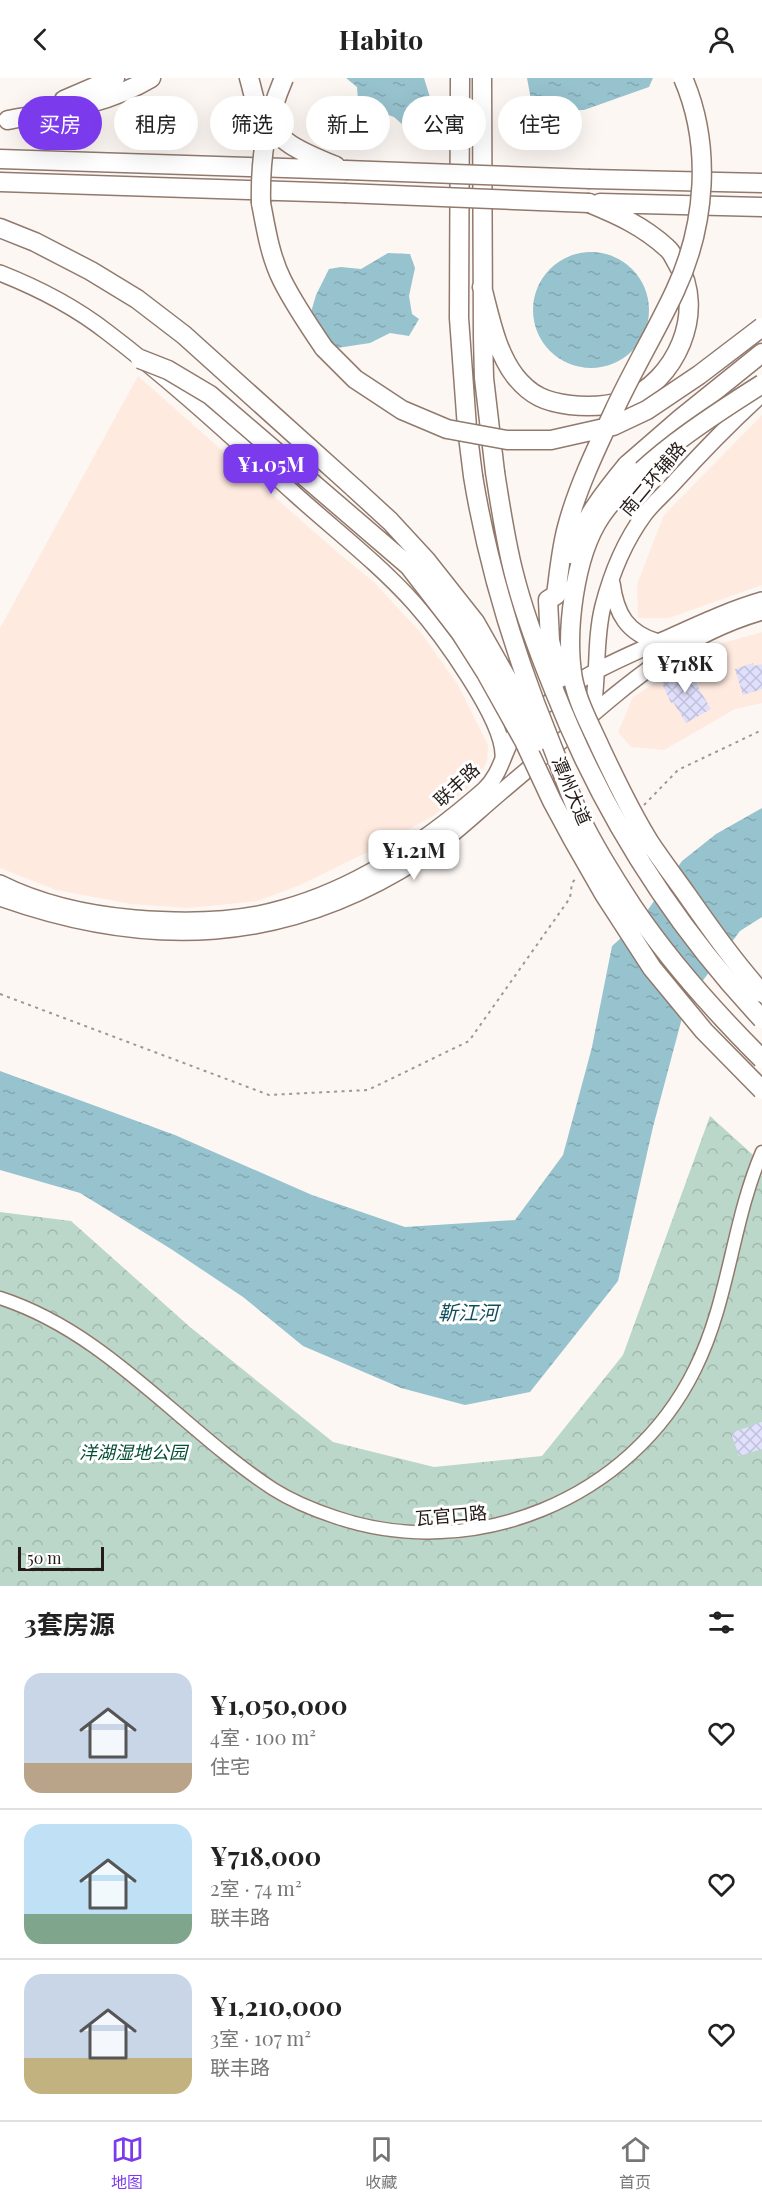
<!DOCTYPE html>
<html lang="zh">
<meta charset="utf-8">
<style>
:root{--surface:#fff;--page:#f2f2f2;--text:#222;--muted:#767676;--line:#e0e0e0;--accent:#7c3aed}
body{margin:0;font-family:"Playfair Display","Noto Sans SC",serif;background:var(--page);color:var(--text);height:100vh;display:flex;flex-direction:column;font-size:22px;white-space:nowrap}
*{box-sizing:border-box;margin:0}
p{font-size:20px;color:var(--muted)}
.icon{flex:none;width:33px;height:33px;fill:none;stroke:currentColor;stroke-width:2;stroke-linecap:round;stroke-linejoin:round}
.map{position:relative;height:1508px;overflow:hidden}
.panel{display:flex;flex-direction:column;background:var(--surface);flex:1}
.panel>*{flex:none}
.hud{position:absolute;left:18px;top:18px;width:726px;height:54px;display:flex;gap:12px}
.scale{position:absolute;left:18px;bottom:15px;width:86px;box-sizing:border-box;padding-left:6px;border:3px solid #241b16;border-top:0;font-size:16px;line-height:21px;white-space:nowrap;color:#241b16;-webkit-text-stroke:4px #fff;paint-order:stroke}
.price{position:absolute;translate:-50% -51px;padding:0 14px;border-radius:12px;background:#fff;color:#222;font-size:20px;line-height:39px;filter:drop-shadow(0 2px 3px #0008)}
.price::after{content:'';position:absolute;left:50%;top:36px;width:18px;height:14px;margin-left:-9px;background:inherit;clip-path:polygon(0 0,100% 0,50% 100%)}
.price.current{background:var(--accent);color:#fff}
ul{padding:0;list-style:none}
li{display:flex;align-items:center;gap:18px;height:150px;padding:0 24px}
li+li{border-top:2px solid var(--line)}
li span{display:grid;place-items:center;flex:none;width:168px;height:120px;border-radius:18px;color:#555}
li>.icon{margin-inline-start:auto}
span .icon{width:72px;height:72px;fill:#fffc;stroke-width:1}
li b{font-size:26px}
h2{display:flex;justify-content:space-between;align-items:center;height:72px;padding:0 24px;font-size:26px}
.tag{padding:0 21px;border-radius:27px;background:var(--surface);box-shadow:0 6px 24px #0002;font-size:21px;line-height:54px}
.tag.current{background:var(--accent);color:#fff}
header{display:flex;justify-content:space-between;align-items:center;height:78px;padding:0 24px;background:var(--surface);font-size:27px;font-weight:700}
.tab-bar{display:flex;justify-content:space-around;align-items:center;height:84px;border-top:2px solid var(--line);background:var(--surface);font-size:16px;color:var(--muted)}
.tab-bar a{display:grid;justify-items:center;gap:3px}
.tab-bar .current{color:var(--accent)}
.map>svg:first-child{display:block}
.built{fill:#ffeadf}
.park{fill:url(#park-crowns)}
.water{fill:url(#water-ripples)}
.building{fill:url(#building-cross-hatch)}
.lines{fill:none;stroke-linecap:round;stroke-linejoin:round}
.minor-casing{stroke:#917a6d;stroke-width:15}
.major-casing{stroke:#917a6d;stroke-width:18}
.highway-casing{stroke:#917a6d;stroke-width:21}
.path{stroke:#9e9793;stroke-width:2;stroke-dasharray:3 4.5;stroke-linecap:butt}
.minor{stroke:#fff;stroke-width:12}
.major{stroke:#fff;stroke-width:15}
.highway{stroke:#fff;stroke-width:18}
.highway-bridge-casing{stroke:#917a6d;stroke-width:21;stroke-linecap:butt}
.highway-bridge{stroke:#fff;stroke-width:18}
.labels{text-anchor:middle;stroke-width:6;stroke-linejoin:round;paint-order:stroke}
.street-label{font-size:18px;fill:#241b16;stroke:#fff}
.park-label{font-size:18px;font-style:italic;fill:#064e35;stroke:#fff}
.water-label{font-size:20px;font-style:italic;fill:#114f5c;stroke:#fff}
</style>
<header><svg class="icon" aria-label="back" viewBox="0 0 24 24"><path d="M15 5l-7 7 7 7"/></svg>Habito<svg class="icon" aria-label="person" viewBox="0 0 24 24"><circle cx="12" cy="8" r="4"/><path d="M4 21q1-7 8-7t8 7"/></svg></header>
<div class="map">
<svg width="762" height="1508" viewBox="0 0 762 1508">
<defs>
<pattern id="park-crowns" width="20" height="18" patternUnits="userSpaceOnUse" patternTransform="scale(1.5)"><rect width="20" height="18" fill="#bbd7c9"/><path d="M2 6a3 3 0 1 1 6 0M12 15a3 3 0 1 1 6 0" fill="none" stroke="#a1b8ac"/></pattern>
<pattern id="water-ripples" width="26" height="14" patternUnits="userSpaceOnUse" patternTransform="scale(1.5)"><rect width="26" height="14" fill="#97c3ce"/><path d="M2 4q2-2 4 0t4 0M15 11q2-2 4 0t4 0" fill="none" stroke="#82a7b0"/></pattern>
<pattern id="building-cross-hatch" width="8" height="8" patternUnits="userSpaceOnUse" patternTransform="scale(1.5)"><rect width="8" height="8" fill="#e0e0fd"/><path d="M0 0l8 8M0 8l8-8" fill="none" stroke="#c0c0d8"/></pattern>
</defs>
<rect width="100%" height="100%" fill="#fdf7f4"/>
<!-- built -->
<path class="built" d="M 138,298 L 337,474 L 374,504 L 422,556 L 458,607 L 488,667 L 487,683 L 482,694 L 468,710 L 433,738 L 374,771 L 300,807 L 258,823 L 188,830 L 131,826 L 56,812 L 0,790 L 0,550 Z
M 762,337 L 762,507 L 669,540 L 638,540 L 637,506 L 664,437 Z
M 762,554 L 762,625 L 735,631 L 664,672 L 631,669 L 618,654 L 633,619 L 712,568 Z"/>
<!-- park -->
<path class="park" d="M 710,1038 L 762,1085 L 762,1508 L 0,1508 L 0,1134 L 71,1143 L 190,1249 L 333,1364 L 434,1389 L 542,1378 L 623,1277 Z"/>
<!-- water -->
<path class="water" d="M 346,0 L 424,0 L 437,42 L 412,55 L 394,39 L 374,32 L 358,22 L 357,9 Z
M 527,0 L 653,0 L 649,9 L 584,32 L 533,33 Z
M533 232a58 58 0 1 1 116 0a58 58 0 1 1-116 0Z
M 388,175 L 410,176 L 415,190 L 409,218 L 412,236 L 419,241 L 409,258 L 390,255 L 370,265 L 337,270 L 319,263 L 309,241 L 316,217 L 329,191 L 341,189 L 361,191 Z
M 762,730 L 762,839 L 740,853 L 686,925 L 653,1049 L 618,1203 L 530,1314 L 465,1327 L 401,1310 L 303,1268 L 243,1219 L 171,1171 L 80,1115 L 0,1092 L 0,993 L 175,1057 L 312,1117 L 405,1149 L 515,1142 L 563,1077 L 592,969 L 612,868 L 640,843 L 682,783 L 716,756 Z"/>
<!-- building -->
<path class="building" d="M 753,585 L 754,588 L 762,586 L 762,611 L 743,617 L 735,591 Z
M 689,587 L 699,611 L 711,631 L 686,645 L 673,624 L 671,625 L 660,601 Z
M 762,1344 L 762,1371 L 739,1378 L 731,1355 Z"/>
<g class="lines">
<defs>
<path id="minor" d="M 0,1220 C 108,1255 180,1350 273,1411 C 292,1423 314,1432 335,1439 C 472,1486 631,1422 695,1291 C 729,1223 732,1144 762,1074"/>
<path id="major" d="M 0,195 C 38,210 75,229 107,254 C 173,304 235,362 296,417 C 336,453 378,485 414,525 C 439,553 506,643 503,680
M 612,505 C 616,536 627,555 658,564
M 592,637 C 599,601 594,564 603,528 C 611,497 625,463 644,437 C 652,426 663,417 672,407 C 701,375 730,345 762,316
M 0,805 C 42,826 89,836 135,840 C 184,844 236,844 283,830 C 359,809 426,763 484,712 C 501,696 503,675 514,657 C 522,645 536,634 547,626 C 585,594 629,577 674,557 C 703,544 731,531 762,522
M 0,820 C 149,873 285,868 420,781 C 448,762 474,737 500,715 C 522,696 544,678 566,659 C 627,606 682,557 762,534"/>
<path id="highway" d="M 249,0 C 252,10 254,22 258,31 C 273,63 306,76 336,88
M 460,0 L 459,240 L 467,350 L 473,398
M 482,0 L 483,259 L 484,300 L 495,394
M 64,22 L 115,0
M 8,42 C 57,33 108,26 151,0
M 0,81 L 346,92
M 590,101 L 762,105
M 0,104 L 344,115
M 261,125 C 266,151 270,178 282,202 C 294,226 309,248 324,270
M 600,125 L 762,129
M 0,150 L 35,164 L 91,193 L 137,221 L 184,257 L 354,410
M 482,209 C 490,239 496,273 515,298 C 531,318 546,324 570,327 C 587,329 607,328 624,323 C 676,304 707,233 677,185 C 674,180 672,174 667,170 C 643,148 618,137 589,125
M 627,387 L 680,341 L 762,275"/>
</defs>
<!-- minor casing -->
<use href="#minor" class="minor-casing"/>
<!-- major casing -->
<use href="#major" class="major-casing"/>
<!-- highway casing -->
<use href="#highway" class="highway-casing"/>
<!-- path -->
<path class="path" d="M 644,727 L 678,692 L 762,652
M 0,916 L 269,1017 L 368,1012 L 469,963 L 570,820 L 572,805 L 577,799"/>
<!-- minor -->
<use href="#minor" class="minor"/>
<!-- major -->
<use href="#major" class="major"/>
<!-- highway -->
<use href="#highway" class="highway"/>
<defs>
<path id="highway-bridge" d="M 346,92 L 590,101
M 344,115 L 589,125
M 261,125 C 260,79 266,42 284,0
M 324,270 L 355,301 L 402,332 L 447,351 L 507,362 L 551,362 L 613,348 L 647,332 L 699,297 L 762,249
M 140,281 L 168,292 L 210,317 L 409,488 L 460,554 L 486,595 L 524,663 L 552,723 L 572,760 L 604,816 L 652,890 L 704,953 L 762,1012
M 762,306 C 708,340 638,385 601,438 C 574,478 565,555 573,601 C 578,625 590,647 600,669 C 615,701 631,735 650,765 C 662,783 675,800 687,817 C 711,851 734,884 762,915
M 495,394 C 500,426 505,460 513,492 C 523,533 538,573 554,612 C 603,736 671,844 762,941
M 473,398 C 488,490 515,577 550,663 C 560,688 569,714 580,739 C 595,770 614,800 633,829 C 670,884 715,934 762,981
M 354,410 L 390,443 L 426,482 L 475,544 L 517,618 L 537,664
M 571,476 C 583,442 604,415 627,387
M 559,508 L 556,517 L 548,522 L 550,563 L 560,600
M 556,517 C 559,495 561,471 567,449 C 577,411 596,371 613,335 C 632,293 656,254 675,213 C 706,147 712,67 683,0"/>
</defs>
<!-- highway-bridge casing -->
<use href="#highway-bridge" class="highway-bridge-casing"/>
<!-- highway-bridge -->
<use href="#highway-bridge" class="highway-bridge"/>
</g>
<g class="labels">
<!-- street labels -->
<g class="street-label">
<text transform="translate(653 401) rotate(-50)" y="6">南二环辅路</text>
<text transform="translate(457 707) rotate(-43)" y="6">联丰路</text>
<text transform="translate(571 713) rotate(67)" y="6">潭州大道</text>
<text transform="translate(451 1438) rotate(-5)" y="6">瓦官口路</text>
</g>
<!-- park labels -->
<g class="park-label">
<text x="133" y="1381">洋湖湿地公园</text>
</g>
<!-- water labels -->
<g class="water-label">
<text x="468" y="1242">靳江河</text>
</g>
</g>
</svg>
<div class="scale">50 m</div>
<b class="price current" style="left:271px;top:417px">¥1.05M</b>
<b class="price" style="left:685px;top:616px">¥718K</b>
<b class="price" style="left:414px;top:803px">¥1.21M</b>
<div class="hud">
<a class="tag current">买房</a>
<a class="tag">租房</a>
<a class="tag">筛选</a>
<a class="tag">新上</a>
<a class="tag">公寓</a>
<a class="tag">住宅</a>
</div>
</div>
<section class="panel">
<h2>3套房源<svg class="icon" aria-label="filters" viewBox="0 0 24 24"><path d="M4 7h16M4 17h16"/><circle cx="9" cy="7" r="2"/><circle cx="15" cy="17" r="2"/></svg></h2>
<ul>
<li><span style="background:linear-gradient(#c9d6e8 75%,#b9a48a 0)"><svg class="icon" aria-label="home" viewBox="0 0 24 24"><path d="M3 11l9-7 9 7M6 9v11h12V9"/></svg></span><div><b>¥1,050,000</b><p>4室 · 100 m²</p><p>住宅</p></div><svg class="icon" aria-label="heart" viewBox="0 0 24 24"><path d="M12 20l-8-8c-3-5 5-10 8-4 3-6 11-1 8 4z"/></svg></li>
<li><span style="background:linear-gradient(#bfe0f5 75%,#7fa58c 0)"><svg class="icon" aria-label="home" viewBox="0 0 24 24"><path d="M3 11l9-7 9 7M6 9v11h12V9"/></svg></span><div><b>¥718,000</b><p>2室 · 74 m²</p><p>联丰路</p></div><svg class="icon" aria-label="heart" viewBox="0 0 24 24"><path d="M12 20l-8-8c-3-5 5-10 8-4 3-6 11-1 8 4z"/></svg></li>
<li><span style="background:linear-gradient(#c9d6e8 70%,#c2b280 0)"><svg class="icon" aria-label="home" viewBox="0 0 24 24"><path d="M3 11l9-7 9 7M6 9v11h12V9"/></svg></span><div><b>¥1,210,000</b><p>3室 · 107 m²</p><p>联丰路</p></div><svg class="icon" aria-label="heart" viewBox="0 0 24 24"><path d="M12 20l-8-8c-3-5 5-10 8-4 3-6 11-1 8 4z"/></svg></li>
</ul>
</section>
<nav class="tab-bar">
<a class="current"><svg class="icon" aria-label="map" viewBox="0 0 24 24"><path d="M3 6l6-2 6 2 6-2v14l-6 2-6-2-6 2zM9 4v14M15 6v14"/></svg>地图</a>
<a><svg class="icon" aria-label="saved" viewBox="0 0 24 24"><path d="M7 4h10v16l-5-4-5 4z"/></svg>收藏</a>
<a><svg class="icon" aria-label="home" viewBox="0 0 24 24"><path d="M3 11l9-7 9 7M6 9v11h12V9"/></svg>首页</a>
</nav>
